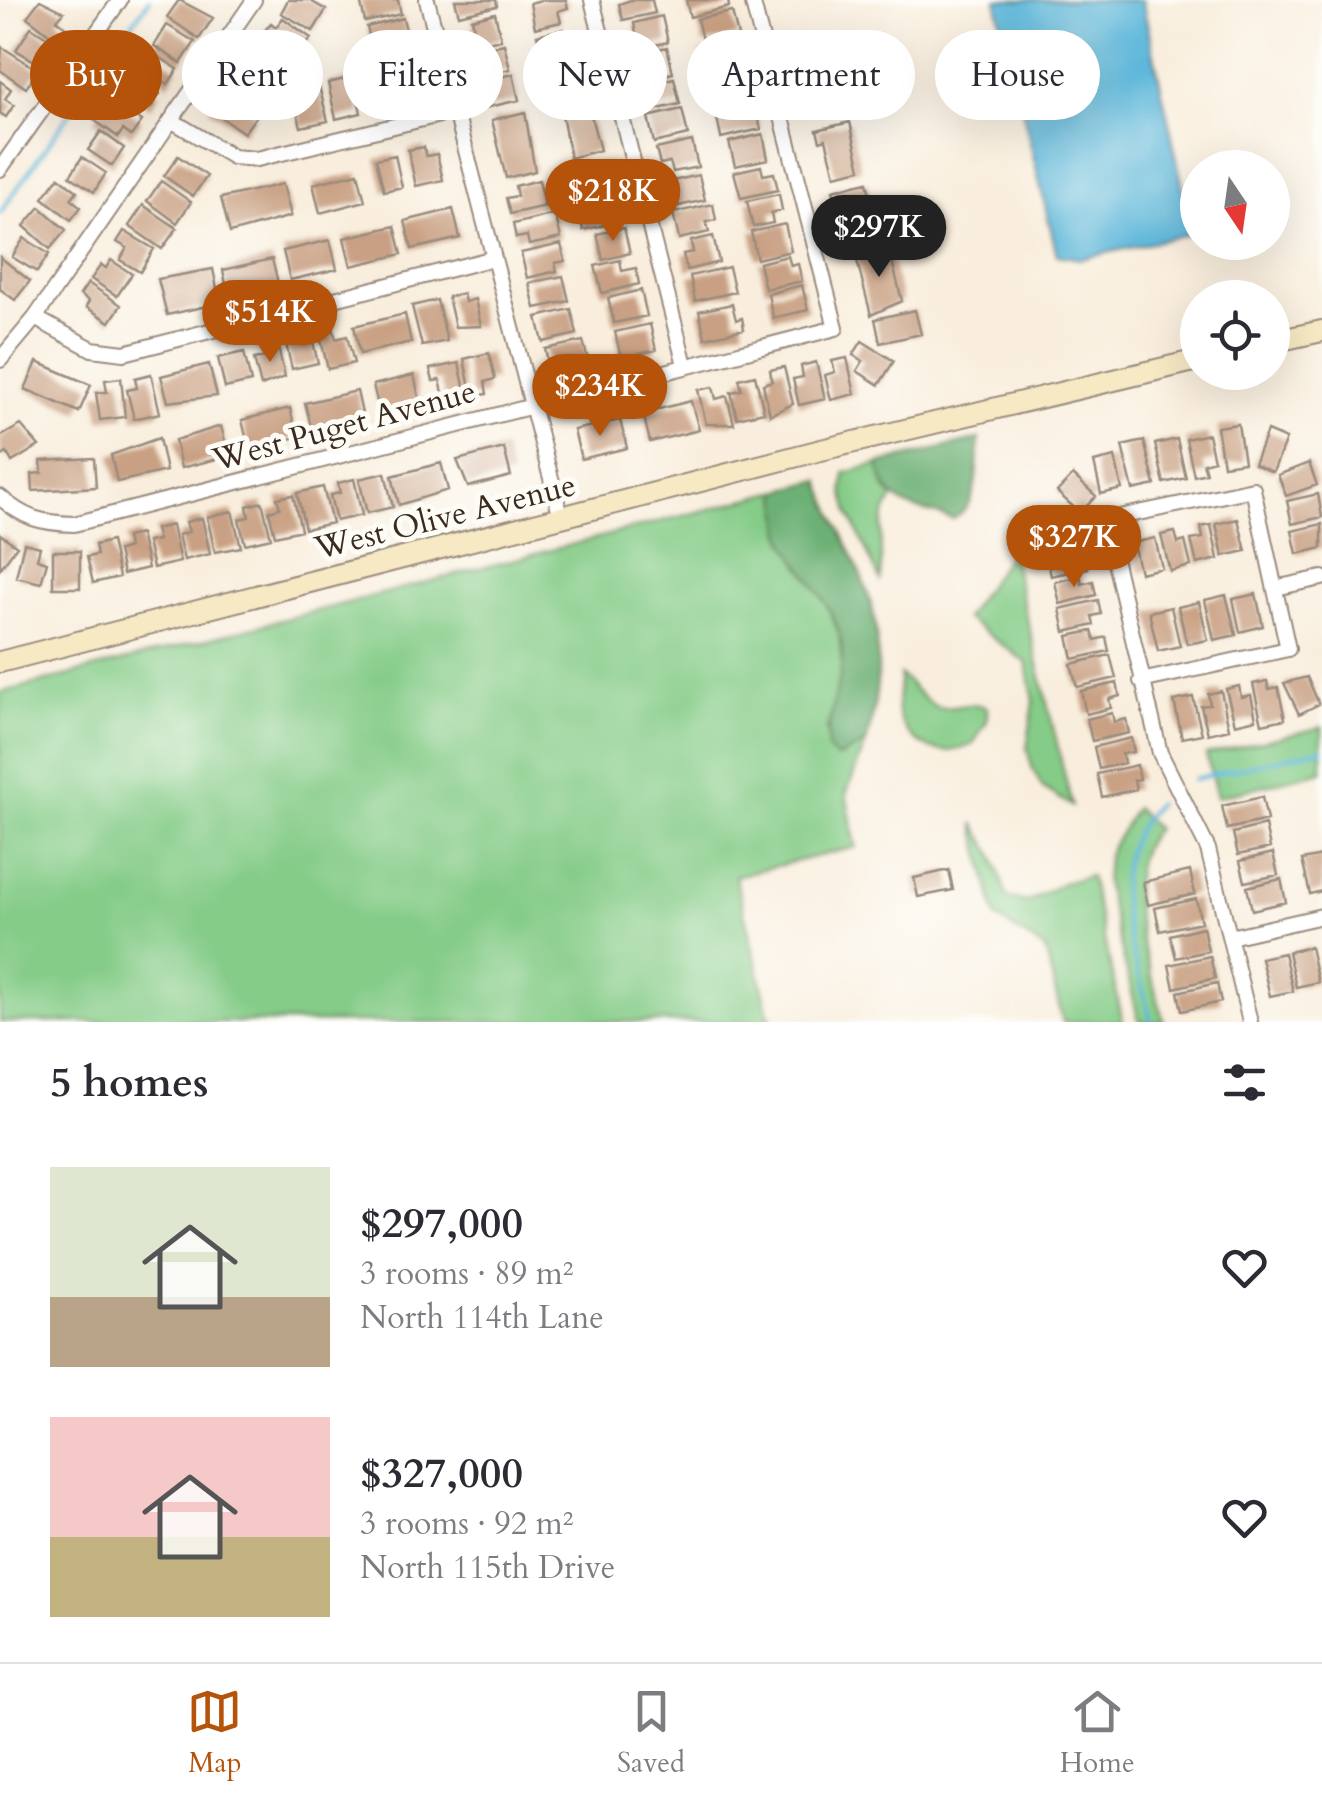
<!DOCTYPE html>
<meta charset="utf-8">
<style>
:root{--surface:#fff;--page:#f7f7f7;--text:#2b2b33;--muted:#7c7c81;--line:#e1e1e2;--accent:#b45309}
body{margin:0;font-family:Cardo,serif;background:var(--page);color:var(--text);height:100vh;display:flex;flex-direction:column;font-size:38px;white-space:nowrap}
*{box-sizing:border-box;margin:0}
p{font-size:32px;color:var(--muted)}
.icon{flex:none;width:55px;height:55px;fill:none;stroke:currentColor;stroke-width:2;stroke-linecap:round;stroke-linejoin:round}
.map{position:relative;height:1022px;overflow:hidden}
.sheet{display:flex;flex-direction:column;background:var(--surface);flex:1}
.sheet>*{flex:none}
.top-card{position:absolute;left:30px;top:30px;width:1262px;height:90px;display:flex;gap:20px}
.needle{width:65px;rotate:167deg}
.controls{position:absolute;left:1180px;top:150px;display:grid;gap:20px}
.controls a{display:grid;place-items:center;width:110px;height:110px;border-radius:50%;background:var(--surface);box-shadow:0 10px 40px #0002;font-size:50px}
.price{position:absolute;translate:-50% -85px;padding:0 22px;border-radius:35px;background:var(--accent);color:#fff;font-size:32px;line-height:65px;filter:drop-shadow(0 2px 5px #0008)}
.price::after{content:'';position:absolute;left:50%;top:60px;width:30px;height:22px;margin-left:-15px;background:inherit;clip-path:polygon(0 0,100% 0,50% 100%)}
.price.selected{background:#222;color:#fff}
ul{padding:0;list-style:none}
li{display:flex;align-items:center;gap:30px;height:250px;padding:0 50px}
li span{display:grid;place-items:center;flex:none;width:280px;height:200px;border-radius:0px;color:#555}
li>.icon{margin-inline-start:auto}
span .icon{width:120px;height:120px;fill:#fffc;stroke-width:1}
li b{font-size:42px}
h2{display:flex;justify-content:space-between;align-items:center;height:120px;padding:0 50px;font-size:42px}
.pill{padding:0 35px;border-radius:45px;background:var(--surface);box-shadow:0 10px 40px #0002;font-size:35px;line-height:90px}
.pill.selected{background:var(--accent);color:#fff}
.tabs{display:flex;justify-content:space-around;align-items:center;height:140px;border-top:2px solid var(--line);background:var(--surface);font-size:28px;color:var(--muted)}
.tabs a{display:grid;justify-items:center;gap:5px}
.tabs .selected{color:var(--accent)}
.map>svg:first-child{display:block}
.green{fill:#85cc88;stroke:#607b53;stroke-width:2.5}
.forest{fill:#6cb074;stroke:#546d49;stroke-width:2.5}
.water{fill:#5db7da;stroke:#4c707c;stroke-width:2.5}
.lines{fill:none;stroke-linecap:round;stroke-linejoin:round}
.stream{stroke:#5db7da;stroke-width:4}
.building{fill:#c9a083}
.minor-casing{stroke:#9a8c7e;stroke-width:18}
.secondary-casing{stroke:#9a8c7e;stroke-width:24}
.minor{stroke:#fff;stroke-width:14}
.secondary{stroke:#f7e9c3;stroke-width:20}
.labels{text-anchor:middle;stroke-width:10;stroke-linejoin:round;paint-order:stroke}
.street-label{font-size:32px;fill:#3b2a1e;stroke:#fdfcf7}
</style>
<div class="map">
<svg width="1322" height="1022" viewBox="0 0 1322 1022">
<rect width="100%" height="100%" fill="#fdfcf7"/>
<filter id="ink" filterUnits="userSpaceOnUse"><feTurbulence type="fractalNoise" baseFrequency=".01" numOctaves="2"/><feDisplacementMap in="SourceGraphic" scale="20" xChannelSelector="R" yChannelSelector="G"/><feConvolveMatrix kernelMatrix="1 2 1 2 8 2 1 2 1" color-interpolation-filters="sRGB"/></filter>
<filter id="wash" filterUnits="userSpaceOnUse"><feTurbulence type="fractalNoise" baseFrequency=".0048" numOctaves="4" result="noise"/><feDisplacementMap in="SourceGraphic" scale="40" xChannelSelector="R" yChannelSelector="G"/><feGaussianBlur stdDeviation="2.25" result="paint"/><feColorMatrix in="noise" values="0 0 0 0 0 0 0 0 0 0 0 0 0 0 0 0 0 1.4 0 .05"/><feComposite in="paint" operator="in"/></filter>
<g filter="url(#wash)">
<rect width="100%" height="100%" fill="#f9eedd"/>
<!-- green -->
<path class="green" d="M 878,464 L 884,487 L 893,498 C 874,527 884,548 880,580 L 849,513 L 843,491 L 845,473 Z
M 778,491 L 785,541 L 821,591 L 839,633 L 843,678 L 826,731 L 837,757 L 866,743 L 846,794 L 856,847 L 735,876 L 771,1022 L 0,1022 L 0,693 Z
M 1011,552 L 1072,806 L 1042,787 L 1032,767 L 1027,748 L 1034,701 L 1026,662 L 965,618 Z
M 900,675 C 911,683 926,704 938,707 C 955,711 970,699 987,708 L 987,721 L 973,744 C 943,759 912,749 899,717 C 895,707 900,686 900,675 Z
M 1322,727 L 1322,771 L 1217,797 L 1206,755 Z
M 1135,808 L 1156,829 C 1111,878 1151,967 1164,1022 L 1139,1022 L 1105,883 L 1107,855 Z
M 974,823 L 993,854 L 1007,897 L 1027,902 L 1065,882 L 1090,876 L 1123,1022 L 1063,1022 L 1045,949 L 996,918 Z"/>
<!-- forest -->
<path class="forest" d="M 979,439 C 976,468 981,504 953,519 C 912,504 891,514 878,464 Z
M 820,480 C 832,518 853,552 866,589 C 884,637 880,694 866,743 L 837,758 L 828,750 C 824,709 852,673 838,630 C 827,597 803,574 787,544 C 779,530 780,507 778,491 Z"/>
<!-- water -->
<path class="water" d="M 996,0 L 1142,0 L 1193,233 L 1081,259 L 1057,255 Z"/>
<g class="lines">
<!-- stream -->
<path class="stream" d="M 0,213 L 149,0
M 1194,779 L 1322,749
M 1151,1022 C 1133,943 1094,870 1157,804"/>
</g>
<g id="blocks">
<!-- building -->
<path class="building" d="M 40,0 L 64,12 L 57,20 L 68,29 L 59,42 L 27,17 Z
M 179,0 L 213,18 L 199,39 L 167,17 Z
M 288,0 L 309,0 L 326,10 L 313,31 L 281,13 Z
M 360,0 L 398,0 L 401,14 L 365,22 Z
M 455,0 L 496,0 L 497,6 L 459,15 Z
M 541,0 L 566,0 L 568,8 L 558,11 L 561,22 L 535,28 L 530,3 Z
M 631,0 L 652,0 L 655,13 L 623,20 L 619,4 Z
M 686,0 L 728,0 L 729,7 L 690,17 Z
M 732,12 L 738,36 L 703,44 L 697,19 Z
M 495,13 L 501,39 L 469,46 L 465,31 L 474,29 L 472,19 Z
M 662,16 L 668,42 L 630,51 L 626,36 L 636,34 L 634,23 Z
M 283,18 L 311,38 L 296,59 L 262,34 L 271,23 L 276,27 Z
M 403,18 L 407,34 L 395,36 L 397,46 L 373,52 L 367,27 Z
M 167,25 L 195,42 L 181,63 L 154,46 Z
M 31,27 L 50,39 L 44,48 L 51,53 L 43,66 L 16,50 Z
M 564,29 L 566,39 L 576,37 L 580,52 L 544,61 L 537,35 Z
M 259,39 L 288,58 L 274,80 L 245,61 Z
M 739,43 L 745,68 L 706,77 L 700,52 Z
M 504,44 L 510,69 L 485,75 L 483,65 L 472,67 L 468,52 Z
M 2,47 L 38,70 L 26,88 L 0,70 Z
M 667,47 L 673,73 L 638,81 L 632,55 Z
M 145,48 L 178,69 L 168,84 L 136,62 Z
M 580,56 L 586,82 L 551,90 L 545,64 Z
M 414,63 L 419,84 L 411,86 L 413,96 L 396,100 L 389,69 Z
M 382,67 L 391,103 L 376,107 L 374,97 L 363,100 L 357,73 Z
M 125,72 L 160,94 L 151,108 L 140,101 L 135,109 L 111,94 Z
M 747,72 L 753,97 L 718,105 L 712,80 Z
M 251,74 L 275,89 L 261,111 L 226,89 L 234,75 L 246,83 Z
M 513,74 L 519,100 L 485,108 L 479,82 Z
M 353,77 L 361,113 L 336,119 L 328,83 Z
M 674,78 L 680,104 L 645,112 L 639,86 Z
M 0,81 L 11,89 L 5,99 L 14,105 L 6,117 L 0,113 Z
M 319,86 L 328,121 L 301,127 L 292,92 Z
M 584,90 L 600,150 L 570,158 L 560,103 L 569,100 L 567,94 Z
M 222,91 L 257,115 L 244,133 L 209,109 Z
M 110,98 L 142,121 L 131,136 L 123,130 L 118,137 L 94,120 Z
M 755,104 L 761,129 L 721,138 L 716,113 Z
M 682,109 L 688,135 L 654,143 L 648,117 Z
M 525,112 L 535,171 L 506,178 L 492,120 Z
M 850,122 L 861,169 L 835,175 L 826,139 L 820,141 L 817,130 Z
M 101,131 L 124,148 L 112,166 L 88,150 Z
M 763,134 L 768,159 L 735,166 L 729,142 Z
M 692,141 L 698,167 L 673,172 L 670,162 L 660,164 L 656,149 Z
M 424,147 L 426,156 L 437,154 L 443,180 L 416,186 L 408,150 Z
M 395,155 L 402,187 L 384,191 L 376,159 Z
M 178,156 L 207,176 L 193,196 L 164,176 Z
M 82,157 L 106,173 L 94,192 L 70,176 Z
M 608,163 L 614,188 L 588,194 L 583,169 Z
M 761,166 L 763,175 L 774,173 L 778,190 L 741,198 L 734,172 Z
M 358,173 L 365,201 L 320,213 L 313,184 Z
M 699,175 L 705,200 L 670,208 L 664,183 Z
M 59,177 L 77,191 L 71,199 L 81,207 L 71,220 L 43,198 Z
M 539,180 L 545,206 L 510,214 L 506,198 L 517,196 L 515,186 Z
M 161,181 L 191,202 L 177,223 L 147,201 Z
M 867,182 L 880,236 L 847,244 L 833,190 Z
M 283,184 L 291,216 L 230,233 L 221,198 Z
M 779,194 L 782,210 L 771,213 L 773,223 L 753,227 L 747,201 Z
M 605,198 L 607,208 L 619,206 L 623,221 L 583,230 L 577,205 Z
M 713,204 L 716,220 L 706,222 L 709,232 L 679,239 L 673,213 Z
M 143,205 L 177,228 L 162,249 L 129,226 Z
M 40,207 L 66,230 L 50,249 L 24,226 Z
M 453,209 L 460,238 L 412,249 L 405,221 Z
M 555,214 L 561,238 L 529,245 L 527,236 L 516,238 L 513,224 Z
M 785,224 L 791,251 L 757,259 L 751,232 Z
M 395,226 L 402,254 L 351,266 L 344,238 Z
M 624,228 L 630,253 L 603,260 L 597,234 Z
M 124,231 L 154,249 L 140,272 L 120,260 L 127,248 L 117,242 Z
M 713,236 L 719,262 L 687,270 L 683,254 L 693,252 L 691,241 Z
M 24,238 L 49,254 L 37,272 L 12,257 Z
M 330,240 L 337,269 L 290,280 L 283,251 Z
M 561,244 L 565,261 L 555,263 L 557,271 L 527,278 L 521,253 Z
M 889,248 L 902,301 L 871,315 L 856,257 Z
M 788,256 L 791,266 L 798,264 L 802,281 L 765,289 L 759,263 Z
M 0,257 L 30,281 L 15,300 L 0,289 Z
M 272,259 L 279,287 L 229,299 L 223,270 Z
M 111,260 L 132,274 L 117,296 L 91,279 L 101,265 L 106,268 Z
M 620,260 L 622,271 L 636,268 L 639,284 L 602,293 L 595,266 Z
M 729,267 L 735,292 L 695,301 L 690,276 Z
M 213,269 L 220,303 L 167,315 L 158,279 Z
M 563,276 L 569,301 L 535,308 L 529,283 Z
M 88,283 L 121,305 L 110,322 L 86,307 L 89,301 L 80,295 Z
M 802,285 L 808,310 L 773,318 L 768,294 Z
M 641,290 L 647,316 L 614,323 L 608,298 Z
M 463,294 L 465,302 L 475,299 L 481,326 L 455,327 L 448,297 Z
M 437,300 L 447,341 L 422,346 L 412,306 Z
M 732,304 L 736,320 L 742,318 L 744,329 L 705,338 L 699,311 Z
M 571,309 L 577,334 L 543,342 L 537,317 Z
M 915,310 L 921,334 L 880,343 L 875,319 Z
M 405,314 L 411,342 L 360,354 L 354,326 Z
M 650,324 L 656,350 L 621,358 L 615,332 Z
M 333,328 L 336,339 L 347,336 L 354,363 L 328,369 L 319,332 Z
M 302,336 L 303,345 L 313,342 L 318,363 L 292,369 L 285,340 Z
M 583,341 L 590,367 L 567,372 L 565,362 L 549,366 L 545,349 Z
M 862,341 L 894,361 L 879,385 L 857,371 L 863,361 L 853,355 Z
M 277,342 L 285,377 L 261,386 L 254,359 L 264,357 L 261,346 Z
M 244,352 L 251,382 L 225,388 L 218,358 Z
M 489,353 L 495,379 L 485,382 L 487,394 L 472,397 L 464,359 Z
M 847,358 L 855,394 L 831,400 L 825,375 L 835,372 L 832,361 Z
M 37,362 L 91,385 L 79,412 L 25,389 Z
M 816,362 L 825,399 L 799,405 L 793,379 L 803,377 L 801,366 Z
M 459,363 L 465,390 L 445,401 L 440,380 L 433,381 L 430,369 Z
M 209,364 L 217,396 L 168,402 L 161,376 Z
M 784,367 L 793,404 L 770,415 L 763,384 L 772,381 L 770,370 Z
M 151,374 L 160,413 L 134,419 L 127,390 L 137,388 L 135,378 Z
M 414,375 L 420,402 L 388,410 L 390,415 L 381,417 L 373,385 Z
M 755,375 L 764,412 L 737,418 L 731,392 L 742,390 L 739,379 Z
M 121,378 L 125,417 L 100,420 L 96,393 L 107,392 L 105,380 Z
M 713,387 L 716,399 L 727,396 L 734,424 L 706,424 L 698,390 Z
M 357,391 L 363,418 L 312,430 L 305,403 Z
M 691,401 L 699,430 L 650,442 L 643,413 Z
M 290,408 L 297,437 L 249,449 L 242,420 Z
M 620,420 L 627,448 L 581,459 L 574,430 Z
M 1238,424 L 1244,462 L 1223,465 L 1217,427 Z
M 21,425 L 39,446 L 12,462 L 7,453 L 0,457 L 0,437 Z
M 221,426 L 229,456 L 181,468 L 175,440 Z
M 1267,431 L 1286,439 L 1273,472 L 1254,464 Z
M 1208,434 L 1214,460 L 1203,463 L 1206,473 L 1194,476 L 1186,439 Z
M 159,438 L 166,471 L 117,482 L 111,455 Z
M 1177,439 L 1186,478 L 1164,483 L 1155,444 Z
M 1144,441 L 1155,485 L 1133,490 L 1122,446 Z
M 504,448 L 511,476 L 468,487 L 457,460 Z
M 1115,457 L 1122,489 L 1101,494 L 1094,462 Z
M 94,458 L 96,487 L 33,491 L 32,474 L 42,473 L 41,461 Z
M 441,463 L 448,490 L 399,505 L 392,476 Z
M 1309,463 L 1317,485 L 1286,496 L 1278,475 Z
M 385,473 L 393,507 L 367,513 L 359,479 Z
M 1073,475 L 1096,496 L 1080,513 L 1057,492 Z
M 354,479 L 362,515 L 336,521 L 330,495 L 340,493 L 338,483 Z
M 323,487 L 332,523 L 305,529 L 297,493 Z
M 1318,494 L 1322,517 L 1292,524 L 1287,501 Z
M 293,495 L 301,530 L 275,536 L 269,511 L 280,508 L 277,498 Z
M 262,502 L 271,538 L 245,544 L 239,519 L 249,517 L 247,506 Z
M 232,511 L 241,547 L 215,552 L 207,517 Z
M 1043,516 L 1068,517 L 1068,525 L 1080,526 L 1079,540 L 1043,539 Z
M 202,518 L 210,554 L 184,560 L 178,535 L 189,532 L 186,522 Z
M 1238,519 L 1246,551 L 1223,556 L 1216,524 Z
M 1322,524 L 1322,548 L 1297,554 L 1292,531 Z
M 172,525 L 180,562 L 153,568 L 147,542 L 158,540 L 155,529 Z
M 1211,525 L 1218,559 L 1197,564 L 1191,540 L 1203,538 L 1201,527 Z
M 1175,532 L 1178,543 L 1185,541 L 1191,566 L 1170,571 L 1161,535 Z
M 0,534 L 17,546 L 0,569 Z
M 140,534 L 148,568 L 123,574 L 118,551 L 128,548 L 126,537 Z
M 1155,538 L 1162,568 L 1140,573 L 1133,543 Z
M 111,541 L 119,577 L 93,583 L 87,557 L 97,555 L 95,545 Z
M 24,543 L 40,547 L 37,559 L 47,562 L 41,583 L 16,577 Z
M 1083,545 L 1088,568 L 1051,576 L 1046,554 Z
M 53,551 L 80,551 L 80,588 L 53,588 Z
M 1080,576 L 1082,584 L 1093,581 L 1096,595 L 1060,604 L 1055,582 Z
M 1256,594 L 1263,626 L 1240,632 L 1233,599 Z
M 1226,595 L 1236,635 L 1214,640 L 1205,600 Z
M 1098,600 L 1101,614 L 1092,616 L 1094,625 L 1065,632 L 1060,609 Z
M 1199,602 L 1208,640 L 1187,644 L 1178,607 Z
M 1171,607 L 1180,646 L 1158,651 L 1149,612 Z
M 1092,631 L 1095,640 L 1106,637 L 1109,651 L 1073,659 L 1068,636 Z
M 1110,655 L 1116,678 L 1077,687 L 1071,664 Z
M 1307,677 L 1319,704 L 1299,714 L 1284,683 Z
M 1267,681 L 1269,689 L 1278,687 L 1285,719 L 1262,724 L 1253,684 Z
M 1117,683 L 1120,696 L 1109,699 L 1111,708 L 1086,714 L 1081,691 Z
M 1239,686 L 1241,697 L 1251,695 L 1256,719 L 1235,724 L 1226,689 Z
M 1221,691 L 1229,729 L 1208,734 L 1201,706 L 1210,704 L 1208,694 Z
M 1193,697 L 1202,734 L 1182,738 L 1174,701 Z
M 1112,713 L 1114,722 L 1126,719 L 1129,733 L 1092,741 L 1087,719 Z
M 1131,738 L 1134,752 L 1122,754 L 1124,763 L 1099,769 L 1094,747 Z
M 1137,765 L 1140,779 L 1134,780 L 1136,789 L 1102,797 L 1097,774 Z
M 1262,797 L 1267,820 L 1227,829 L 1222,806 Z
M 1265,825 L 1270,848 L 1238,855 L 1233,833 Z
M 1273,853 L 1278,875 L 1245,882 L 1240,861 Z
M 1322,856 L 1322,891 L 1310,894 L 1302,860 Z
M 949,870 L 953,890 L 918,897 L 914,878 Z
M 1190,871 L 1195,894 L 1148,905 L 1143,882 Z
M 1281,879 L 1286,902 L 1252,910 L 1247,887 Z
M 1196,899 L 1201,922 L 1160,931 L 1155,908 Z
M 1203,927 L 1208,951 L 1176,958 L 1170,935 Z
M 1310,947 L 1318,982 L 1296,987 L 1288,952 Z
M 1284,953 L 1293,991 L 1270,996 L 1261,958 Z
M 1210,956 L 1215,978 L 1174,988 L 1169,965 Z
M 1217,983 L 1221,1002 L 1182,1011 L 1178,992 Z"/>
</g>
</g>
<g filter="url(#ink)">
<use href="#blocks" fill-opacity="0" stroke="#9a8c7e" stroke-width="2.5"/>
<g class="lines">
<defs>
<path id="minor" d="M 427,0 L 561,517
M 592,0 L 685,365
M 171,120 L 233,157 L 257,159 L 456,111
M 0,169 L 120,0
M 35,318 L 92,349 L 124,353 L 494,258
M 0,360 L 35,318 L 254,0
M 0,497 C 24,519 42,523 74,524 L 836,328 L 752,0
M 1275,588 L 1322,578
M 1141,681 L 1288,649 L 1253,489 L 1105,520 L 1160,753 L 1208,849 L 1250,1022
M 1230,937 L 1322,916"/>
<path id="secondary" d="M 1272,342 L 1322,331
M 0,662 L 821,450 L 1198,360"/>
</defs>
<!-- minor casing -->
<use href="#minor" class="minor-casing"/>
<!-- secondary casing -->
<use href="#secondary" class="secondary-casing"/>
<!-- minor -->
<use href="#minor" class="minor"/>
<!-- secondary -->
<use href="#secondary" class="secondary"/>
</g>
</g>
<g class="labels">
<!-- street labels -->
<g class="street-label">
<text transform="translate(344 425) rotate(-15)" y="11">West Puget Avenue</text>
<text transform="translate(445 516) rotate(-14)" y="11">West Olive Avenue</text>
</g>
</g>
</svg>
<div class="controls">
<a><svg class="needle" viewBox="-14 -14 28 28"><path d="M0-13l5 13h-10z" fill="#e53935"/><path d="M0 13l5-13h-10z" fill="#7c7c81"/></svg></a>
<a><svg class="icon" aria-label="locate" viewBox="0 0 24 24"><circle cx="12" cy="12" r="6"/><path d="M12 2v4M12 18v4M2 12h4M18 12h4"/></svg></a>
</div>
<b class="price" style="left:613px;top:244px">$218K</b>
<b class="price selected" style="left:879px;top:280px">$297K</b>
<b class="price" style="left:270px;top:365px">$514K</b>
<b class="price" style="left:600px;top:439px">$234K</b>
<b class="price" style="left:1074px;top:590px">$327K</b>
<div class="top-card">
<a class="pill selected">Buy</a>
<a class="pill">Rent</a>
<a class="pill">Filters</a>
<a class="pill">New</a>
<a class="pill">Apartment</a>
<a class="pill">House</a>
</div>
</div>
<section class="sheet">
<h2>5 homes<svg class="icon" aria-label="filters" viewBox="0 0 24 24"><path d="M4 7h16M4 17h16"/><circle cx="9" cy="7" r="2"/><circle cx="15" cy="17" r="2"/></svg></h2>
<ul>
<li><span style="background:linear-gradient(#dfe7d0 65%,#b9a48a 0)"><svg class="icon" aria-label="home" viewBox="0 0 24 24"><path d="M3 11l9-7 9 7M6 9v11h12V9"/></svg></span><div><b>$297,000</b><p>3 rooms · 89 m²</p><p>North 114th Lane</p></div><svg class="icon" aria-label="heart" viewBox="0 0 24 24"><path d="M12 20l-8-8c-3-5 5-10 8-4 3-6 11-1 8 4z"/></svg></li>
<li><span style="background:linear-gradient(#f6c9c9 60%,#c2b280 0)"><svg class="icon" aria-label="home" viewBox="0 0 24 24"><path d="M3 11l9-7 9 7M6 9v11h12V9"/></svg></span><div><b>$327,000</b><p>3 rooms · 92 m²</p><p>North 115th Drive</p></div><svg class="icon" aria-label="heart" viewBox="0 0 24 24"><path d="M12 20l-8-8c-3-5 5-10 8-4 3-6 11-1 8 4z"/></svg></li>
</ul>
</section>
<nav class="tabs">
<a class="selected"><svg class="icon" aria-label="map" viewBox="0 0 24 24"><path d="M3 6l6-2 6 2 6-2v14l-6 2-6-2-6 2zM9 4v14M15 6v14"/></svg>Map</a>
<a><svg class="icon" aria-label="saved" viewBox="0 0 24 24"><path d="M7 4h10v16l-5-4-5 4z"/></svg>Saved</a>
<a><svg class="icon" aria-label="home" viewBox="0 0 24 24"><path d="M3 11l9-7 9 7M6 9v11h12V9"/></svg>Home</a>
</nav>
